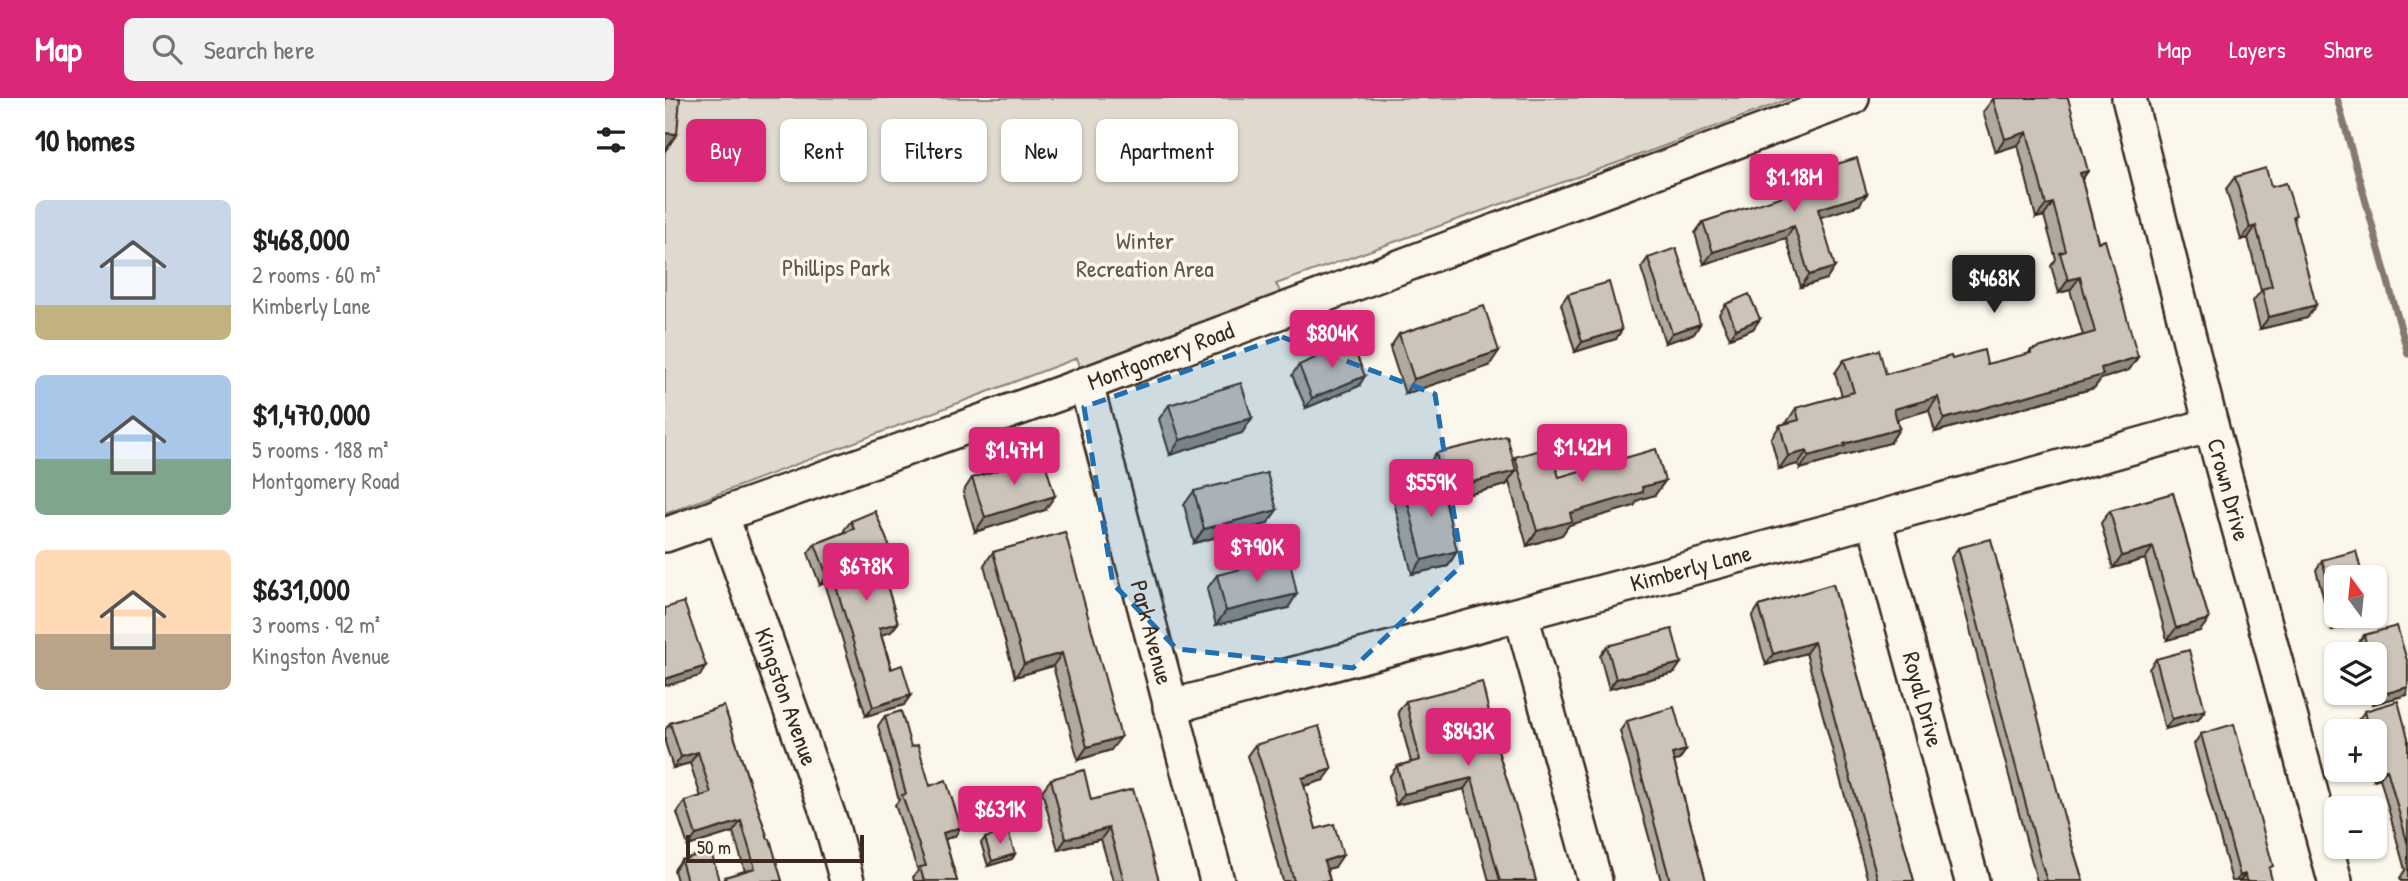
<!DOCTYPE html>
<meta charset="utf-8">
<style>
:root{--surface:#fff;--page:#f2f2f2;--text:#202124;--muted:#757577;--accent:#db2777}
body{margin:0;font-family:"Patrick Hand",sans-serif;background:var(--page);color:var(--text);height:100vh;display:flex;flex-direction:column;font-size:26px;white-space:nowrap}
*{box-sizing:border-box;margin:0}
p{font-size:23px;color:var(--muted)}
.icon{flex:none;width:38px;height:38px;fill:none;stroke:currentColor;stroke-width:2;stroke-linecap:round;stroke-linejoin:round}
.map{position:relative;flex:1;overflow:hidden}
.panel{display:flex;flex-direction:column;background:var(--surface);width:665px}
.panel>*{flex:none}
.guide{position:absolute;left:21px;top:21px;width:665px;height:63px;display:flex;gap:14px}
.needle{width:46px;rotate:345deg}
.controls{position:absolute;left:1659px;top:467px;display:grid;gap:14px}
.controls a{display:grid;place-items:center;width:63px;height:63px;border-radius:10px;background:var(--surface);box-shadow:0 2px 5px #0004;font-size:35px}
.scale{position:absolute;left:21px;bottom:18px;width:178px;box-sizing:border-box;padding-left:7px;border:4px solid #3b2a1e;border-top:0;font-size:19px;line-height:24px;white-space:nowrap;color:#3b2a1e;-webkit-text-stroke:5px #fbf7ec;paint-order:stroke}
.price{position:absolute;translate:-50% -60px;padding:0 16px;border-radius:7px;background:var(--accent);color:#fff;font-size:23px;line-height:46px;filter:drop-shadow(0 2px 4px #0008)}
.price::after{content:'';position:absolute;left:50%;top:42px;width:21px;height:16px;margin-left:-10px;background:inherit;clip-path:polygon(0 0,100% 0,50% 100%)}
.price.active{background:#222;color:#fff}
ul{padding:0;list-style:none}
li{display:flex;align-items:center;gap:21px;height:175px;padding:0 35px}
li span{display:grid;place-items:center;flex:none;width:196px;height:140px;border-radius:10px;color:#555}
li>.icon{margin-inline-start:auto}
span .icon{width:84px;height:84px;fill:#fffc;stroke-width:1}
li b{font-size:30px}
h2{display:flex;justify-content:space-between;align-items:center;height:84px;padding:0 35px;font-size:30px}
.chip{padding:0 24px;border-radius:10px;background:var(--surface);box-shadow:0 2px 5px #0004;font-size:24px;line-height:63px}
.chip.active{background:var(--accent);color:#fff}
header{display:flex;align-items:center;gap:42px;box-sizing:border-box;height:98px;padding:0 35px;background:var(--accent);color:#fff}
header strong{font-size:33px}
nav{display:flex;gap:38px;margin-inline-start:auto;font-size:24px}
.search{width:490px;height:63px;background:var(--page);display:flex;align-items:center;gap:18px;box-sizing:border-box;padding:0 24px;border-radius:10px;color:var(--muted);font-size:26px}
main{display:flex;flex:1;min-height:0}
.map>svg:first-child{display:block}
.green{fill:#dfd9ce;stroke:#8d8276;stroke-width:2}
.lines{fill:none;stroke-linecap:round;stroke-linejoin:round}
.stream{stroke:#85796d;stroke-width:7}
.minor-casing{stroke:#3b2a1e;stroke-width:38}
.minor{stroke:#fbf7ec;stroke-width:33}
.wall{fill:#afa99f;stroke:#3b2a1e;stroke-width:2}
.shaded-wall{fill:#8f8982;stroke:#3b2a1e;stroke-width:2}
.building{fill:#ccc4b9;stroke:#3b2a1e;stroke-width:2}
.marked{fill:#1f6fb2;fill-opacity:0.2;stroke:#1f6fb2;stroke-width:5;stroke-dasharray:14 9;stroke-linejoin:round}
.labels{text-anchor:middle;stroke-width:7;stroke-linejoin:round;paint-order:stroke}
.park-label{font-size:24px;fill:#64564a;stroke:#fbf7ec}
.street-label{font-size:24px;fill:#3b2a1e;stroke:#fbf7ec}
</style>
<header>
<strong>Map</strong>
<div class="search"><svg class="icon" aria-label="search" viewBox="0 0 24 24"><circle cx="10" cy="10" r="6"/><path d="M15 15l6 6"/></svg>Search here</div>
<nav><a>Map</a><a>Layers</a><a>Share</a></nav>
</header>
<main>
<section class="panel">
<h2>10 homes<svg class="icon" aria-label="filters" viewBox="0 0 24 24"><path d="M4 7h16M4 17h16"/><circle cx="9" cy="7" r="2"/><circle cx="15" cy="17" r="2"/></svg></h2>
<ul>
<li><span style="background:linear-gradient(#c9d6e8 75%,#c2b280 0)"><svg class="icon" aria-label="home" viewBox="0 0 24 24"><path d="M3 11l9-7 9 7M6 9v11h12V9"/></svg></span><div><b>$468,000</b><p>2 rooms · 60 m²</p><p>Kimberly Lane</p></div></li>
<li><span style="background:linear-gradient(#a9c7e8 60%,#7fa58c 0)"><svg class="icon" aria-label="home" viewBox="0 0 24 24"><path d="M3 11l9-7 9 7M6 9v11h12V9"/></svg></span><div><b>$1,470,000</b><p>5 rooms · 188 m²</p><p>Montgomery Road</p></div></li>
<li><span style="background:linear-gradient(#ffd9b3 60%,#b9a48a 0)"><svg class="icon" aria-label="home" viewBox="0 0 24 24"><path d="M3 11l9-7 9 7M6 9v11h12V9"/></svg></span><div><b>$631,000</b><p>3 rooms · 92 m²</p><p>Kingston Avenue</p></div></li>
</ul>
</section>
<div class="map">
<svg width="1743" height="783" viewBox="0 0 1743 783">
<rect width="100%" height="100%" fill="#fbf7ec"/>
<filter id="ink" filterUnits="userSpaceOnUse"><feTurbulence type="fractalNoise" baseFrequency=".0143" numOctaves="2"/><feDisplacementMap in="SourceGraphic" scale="14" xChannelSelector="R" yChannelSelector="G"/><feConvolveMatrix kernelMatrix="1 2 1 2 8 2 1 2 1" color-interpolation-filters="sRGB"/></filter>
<g filter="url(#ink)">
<!-- green -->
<path class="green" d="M 0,0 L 1127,0 L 991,51 L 611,186 L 620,202 L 421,286 L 412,260 L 0,416 Z"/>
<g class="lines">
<!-- stream -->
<path class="stream" d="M 1672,0 L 1743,256"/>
<defs>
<g id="minor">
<path id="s1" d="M 1464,0 L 1546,327 L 1670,783"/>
<path id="s2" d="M 421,286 L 552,783"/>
<path id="s3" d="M 56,416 L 166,725 L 182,783"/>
<path id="s4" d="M 1209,421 L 1307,783"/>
<path id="s5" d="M 0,437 L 421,286 L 1187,0"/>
<path d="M 856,517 L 930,783"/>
<path id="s6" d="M 505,609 L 1177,430 L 1546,327"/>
</g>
</defs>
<!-- minor casing -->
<use href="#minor" class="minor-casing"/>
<!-- minor -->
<use href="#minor" class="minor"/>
</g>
<!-- wall -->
<path class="wall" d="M 1328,1 L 1423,73 L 1417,82 L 1433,144 L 1473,259 L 1464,272 L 1436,281 L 1429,290 L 1270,334 L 1264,312 L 1232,321 L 1234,331 L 1225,345 L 1172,359 L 1171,361 L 1135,371 L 1133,366 L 1114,371 L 1106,341 L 1115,327 L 1122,325 L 1122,324 L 1131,310 L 1177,298 L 1170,275 L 1179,262 L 1221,276 L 1287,261 L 1322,266 L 1363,256 L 1366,252 L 1418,237 L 1405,192 L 1394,195 L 1386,168 L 1391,161 L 1379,118 L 1371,120 L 1353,47 L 1331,54 L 1318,14 Z
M 1570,79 L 1606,89 L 1629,120 L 1642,220 L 1595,231 L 1588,203 L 1596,193 L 1583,140 L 1576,142 L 1561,91 Z
M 1125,80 L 1194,107 L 1155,119 L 1162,181 L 1136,189 L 1121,140 L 1039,166 L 1030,135 L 1038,124 L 1119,98 L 1117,92 Z
M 983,160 L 1035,226 L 1029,236 L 1000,245 L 976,170 Z
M 903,196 L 951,241 L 910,254 L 896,206 Z
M 1061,206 L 1095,221 L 1088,231 L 1065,240 L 1054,216 Z
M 734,236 L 824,268 L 740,296 L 725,250 Z
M 634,267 L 694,288 L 641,310 L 627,277 Z
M 504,307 L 587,320 L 577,335 L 505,357 L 494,321 Z
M 771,355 L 849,362 L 850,359 L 894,379 L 1000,383 L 990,397 L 973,402 L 969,408 L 904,427 L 897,437 L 862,448 L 844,384 L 841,387 L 780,402 L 792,453 L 783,468 L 747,476 L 729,404 L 739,389 L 765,383 L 761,370 Z
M 307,380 L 380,412 L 310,434 L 298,394 Z
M 529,393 L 602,426 L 529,445 L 519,407 Z
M 1508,395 L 1544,521 L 1535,533 L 1502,542 L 1480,461 L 1448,470 L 1436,425 L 1445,413 Z
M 186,423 L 219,462 L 215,464 L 233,525 L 226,534 L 216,537 L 239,607 L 201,618 L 160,485 L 155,487 L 143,455 L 150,446 L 180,434 L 179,432 Z
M 400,434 L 446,652 L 413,662 L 388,568 L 350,579 L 319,467 L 328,454 Z
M 1293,450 L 1405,741 L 1418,783 L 1372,783 L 1286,460 Z
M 1657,462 L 1671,480 L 1671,518 L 1703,518 L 1700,523 L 1667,532 L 1651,472 Z
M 552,477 L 623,510 L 551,527 L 542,491 Z
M 1168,486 L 1249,783 L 1203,783 L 1141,555 L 1101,567 L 1087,519 L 1094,508 Z
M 1699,537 L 1742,597 L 1708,606 L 1705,595 L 1710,595 L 1710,556 L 1695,556 L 1692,546 Z
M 942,548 L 1009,575 L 944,591 L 935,558 Z
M 1491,561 L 1540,612 L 1533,622 L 1500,631 L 1484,571 Z
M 741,603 L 833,653 L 871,783 L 824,783 L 799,691 L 731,707 L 724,679 L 732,668 L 746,664 L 733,614 Z
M 59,608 L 103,741 L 117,783 L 58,783 L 60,779 L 80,773 L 68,734 L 23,748 L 12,715 L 20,703 L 36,699 L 25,665 L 8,670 L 0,644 L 0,632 L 5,625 Z
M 1700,613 L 1743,640 L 1743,783 L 1736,783 L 1735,780 L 1740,772 L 1715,680 L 1709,682 L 1706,672 L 1710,672 L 1710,634 L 1696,634 L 1693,622 Z
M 220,618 L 246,649 L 290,738 L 280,741 L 292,783 L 249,783 L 248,779 L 253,773 L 230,707 L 234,702 L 213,628 Z
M 962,623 L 1021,652 L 1014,662 L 1009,663 L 1041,783 L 996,783 L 955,633 Z
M 1536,636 L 1604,773 L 1607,783 L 1567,783 L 1529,646 Z
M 590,647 L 659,682 L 639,688 L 651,731 L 670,769 L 662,771 L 665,783 L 618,783 L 593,691 L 582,658 Z
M 386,681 L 426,702 L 494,783 L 448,783 L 436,741 L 393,752 L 377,693 Z
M 320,740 L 350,756 L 347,761 L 323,768 L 316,745 Z
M 16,762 L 54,783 L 12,783 L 9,772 Z"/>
<!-- shaded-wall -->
<path class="shaded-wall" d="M 1362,34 L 1353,47 L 1331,54 L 1340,41 Z
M 0,35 L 12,36 L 0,53 Z
M 1423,73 L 1413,86 L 1415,75 Z
M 1202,96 L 1194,107 L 1144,123 L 1153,111 Z
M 1388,105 L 1379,118 L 1371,120 L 1381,107 Z
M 1129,128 L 1121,140 L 1039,166 L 1048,154 Z
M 1591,128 L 1583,140 L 1576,142 L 1585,130 Z
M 1170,169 L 1162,181 L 1136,189 L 1144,177 Z
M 1415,179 L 1405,192 L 1394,195 L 1403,182 Z
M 1651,207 L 1642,220 L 1595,231 L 1604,219 Z
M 1095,221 L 1088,231 L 1065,240 L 1071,231 Z
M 1035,226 L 1029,236 L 1000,245 L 1007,235 Z
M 957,232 L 951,241 L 910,254 L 917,244 Z
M 834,253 L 824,268 L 740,296 L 749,281 Z
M 1473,259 L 1464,272 L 1436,281 L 1429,290 L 1270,334 L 1279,321 L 1436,270 Z
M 700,278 L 694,288 L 641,310 L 647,300 Z
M 1273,299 L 1264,312 L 1220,325 L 1229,311 Z
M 587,320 L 577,335 L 505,357 L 515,342 Z
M 1234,331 L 1225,345 L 1172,359 L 1171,361 L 1135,371 L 1144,358 L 1179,346 Z
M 1142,353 L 1133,366 L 1114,371 L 1123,358 Z
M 851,373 L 841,387 L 770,405 L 780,391 Z
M 1000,383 L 990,397 L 973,402 L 969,408 L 904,427 L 897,437 L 862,448 L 872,433 L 905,415 L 977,389 Z
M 390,398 L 380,412 L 310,434 L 320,419 Z
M 612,412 L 602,426 L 529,445 L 539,431 Z
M 1488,449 L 1480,461 L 1448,470 L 1457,458 Z
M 226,452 L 219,462 L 207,467 L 213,457 Z
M 792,453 L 783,468 L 747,476 L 757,462 Z
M 167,475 L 160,485 L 155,487 L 162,477 Z
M 632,496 L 623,510 L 551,527 L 561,513 Z
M 1688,518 L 1703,518 L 1700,523 L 1667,532 L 1674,522 Z
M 1544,521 L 1535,533 L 1502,542 L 1511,530 Z
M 233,525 L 226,534 L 207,540 L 214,530 Z
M 1149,544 L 1141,555 L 1101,567 L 1108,556 Z
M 397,555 L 388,568 L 350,579 L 359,566 Z
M 1016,565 L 1009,575 L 944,591 L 951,581 Z
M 41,568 L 35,578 L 0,588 L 0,581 Z
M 1743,589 L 1742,597 L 1708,606 L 1715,597 Z
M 246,597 L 239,607 L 201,618 L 208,609 Z
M 1540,612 L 1533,622 L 1500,631 L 1507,621 Z
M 456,639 L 446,652 L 413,662 L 422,649 Z
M 1021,652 L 1014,662 L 1000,666 L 1007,656 Z
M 33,654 L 25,665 L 8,670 L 16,659 Z
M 667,671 L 659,682 L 629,691 L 637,680 Z
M 1722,671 L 1715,680 L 1709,682 L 1716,672 Z
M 807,680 L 799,691 L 731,707 L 739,696 Z
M 76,723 L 68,734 L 23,748 L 31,737 Z
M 296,729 L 290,738 L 272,744 L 278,735 Z
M 444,730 L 436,741 L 393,752 L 401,741 Z
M 350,756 L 347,761 L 323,768 L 327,763 Z
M 678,757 L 670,769 L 651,774 L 659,763 Z
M 1580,776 L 1575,783 L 1571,783 L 1575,778 Z"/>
<!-- building -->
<path class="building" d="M 0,0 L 15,0 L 12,36 L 0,35 Z
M 1331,0 L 1403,0 L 1423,73 L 1415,75 L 1433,144 L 1440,142 L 1473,259 L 1436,270 L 1438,277 L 1279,321 L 1273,299 L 1229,311 L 1234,331 L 1179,346 L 1180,348 L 1144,358 L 1142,353 L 1123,358 L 1115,327 L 1134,322 L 1131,310 L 1189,294 L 1179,262 L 1214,252 L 1221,276 L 1286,258 L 1287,261 L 1319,252 L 1322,266 L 1366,255 L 1366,252 L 1430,234 L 1415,179 L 1403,182 L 1395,155 L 1401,153 L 1388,105 L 1381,107 L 1362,34 L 1340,41 L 1328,1 Z
M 1192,60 L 1202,96 L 1153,111 L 1170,169 L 1144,177 L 1129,128 L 1048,154 L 1038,124 L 1130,94 L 1125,80 Z
M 1601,70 L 1606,89 L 1621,85 L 1631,117 L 1628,118 L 1651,207 L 1604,219 L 1597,191 L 1607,188 L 1591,128 L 1585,130 L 1570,79 Z
M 1011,150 L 1035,226 L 1007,235 L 983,160 Z
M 944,184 L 957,232 L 917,244 L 903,196 Z
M 1084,196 L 1095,221 L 1071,231 L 1061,206 Z
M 819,208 L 834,253 L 749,281 L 734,236 Z
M 686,244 L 700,278 L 647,300 L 634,267 Z
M 576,285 L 587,320 L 515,342 L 504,307 Z
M 842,338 L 851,373 L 780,391 L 771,355 Z
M 885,349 L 894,379 L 991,351 L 1000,383 L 977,389 L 978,394 L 905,415 L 907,423 L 872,433 L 850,359 Z
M 378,358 L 390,398 L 320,419 L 307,380 Z
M 602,375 L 612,412 L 539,431 L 529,393 Z
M 775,381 L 792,453 L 757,462 L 739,389 Z
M 1508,395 L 1544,521 L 1511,530 L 1488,449 L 1457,458 L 1445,413 Z
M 210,413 L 226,452 L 213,457 L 233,525 L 214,530 L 226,571 L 237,567 L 246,597 L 208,609 L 167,475 L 162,477 L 150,446 L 189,431 L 186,423 Z
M 400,434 L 456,639 L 422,649 L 397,555 L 359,566 L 328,454 Z
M 1326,441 L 1405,741 L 1418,783 L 1382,783 L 1376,764 L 1293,450 Z
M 1691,453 L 1698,480 L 1671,480 L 1671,513 L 1657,462 Z
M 624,459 L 632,496 L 561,513 L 552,477 Z
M 1168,486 L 1249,783 L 1213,783 L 1149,544 L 1108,556 L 1094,508 Z
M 19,504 L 41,568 L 0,581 L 0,510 Z
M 1673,518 L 1688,518 L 1674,522 Z
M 1732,528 L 1743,566 L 1743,589 L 1715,597 L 1710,576 L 1710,556 L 1704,556 L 1699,537 Z
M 1007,531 L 1016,565 L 951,581 L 942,548 Z
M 1524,552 L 1540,612 L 1507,621 L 1491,561 Z
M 817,584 L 833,653 L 855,723 L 871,783 L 835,783 L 807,680 L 739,696 L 732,668 L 755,662 L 741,603 Z
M 1733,603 L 1743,640 L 1743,747 L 1722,671 L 1716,672 L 1710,650 L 1710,634 L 1705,634 L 1700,613 Z
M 59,608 L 103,741 L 105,741 L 117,783 L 61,783 L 60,779 L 90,770 L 76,723 L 31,737 L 20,703 L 46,695 L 33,654 L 16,659 L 5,625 Z
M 1009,609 L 1021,652 L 1007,656 L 1041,783 L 1005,783 L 962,623 Z
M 236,613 L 246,649 L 253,647 L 265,688 L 281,682 L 296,729 L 278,735 L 292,783 L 259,783 L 255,769 L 261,768 L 237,697 L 241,696 L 220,618 Z
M 1569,626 L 1608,768 L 1604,770 L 1607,783 L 1581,783 L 1580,776 L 1575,778 L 1536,636 Z
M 654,628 L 667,671 L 637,680 L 651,731 L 669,726 L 678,757 L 659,763 L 665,783 L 629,783 L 601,680 L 590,647 Z
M 419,672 L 426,702 L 468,691 L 494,783 L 459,783 L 444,730 L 401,741 L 386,681 Z
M 343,733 L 350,756 L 327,763 L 320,740 Z
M 46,753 L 54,783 L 22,783 L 16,762 Z"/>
</g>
<!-- marked area -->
<path class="marked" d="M 617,239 L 770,296 L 797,467 L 688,570 L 512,551 L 448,486 L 419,309 Z"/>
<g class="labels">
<!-- park labels -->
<g class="park-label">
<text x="480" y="151">Winter<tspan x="480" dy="28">Recreation Area</tspan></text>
<text x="171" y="178">Phillips Park</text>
</g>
<!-- street labels -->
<g class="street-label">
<text dy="8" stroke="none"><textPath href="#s5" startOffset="527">Montgomery Road</textPath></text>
<text dy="8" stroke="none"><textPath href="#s1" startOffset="404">Crown Drive</textPath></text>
<text dy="8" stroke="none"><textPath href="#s6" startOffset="539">Kimberly Lane</textPath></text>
<text dy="8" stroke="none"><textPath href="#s2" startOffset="257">Park Avenue</textPath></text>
<text dy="8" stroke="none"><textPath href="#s3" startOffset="194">Kingston Avenue</textPath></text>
<text dy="8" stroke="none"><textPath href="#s4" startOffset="187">Royal Drive</textPath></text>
</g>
</g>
</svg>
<div class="controls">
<a><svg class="needle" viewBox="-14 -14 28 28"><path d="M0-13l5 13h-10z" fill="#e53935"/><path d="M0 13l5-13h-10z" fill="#757577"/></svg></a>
<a><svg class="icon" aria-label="layers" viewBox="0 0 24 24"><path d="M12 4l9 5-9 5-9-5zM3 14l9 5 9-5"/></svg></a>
<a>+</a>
<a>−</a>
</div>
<div class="scale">50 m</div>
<b class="price" style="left:1129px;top:116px">$1.18M</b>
<b class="price active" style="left:1329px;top:217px">$468K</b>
<b class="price" style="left:667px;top:272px">$804K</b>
<b class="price" style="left:917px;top:386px">$1.42M</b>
<b class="price" style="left:349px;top:389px">$1.47M</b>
<b class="price" style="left:766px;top:421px">$559K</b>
<b class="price" style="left:592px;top:486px">$790K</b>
<b class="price" style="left:201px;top:505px">$678K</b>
<b class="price" style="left:803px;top:670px">$843K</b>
<b class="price" style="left:335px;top:748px">$631K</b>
<div class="guide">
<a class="chip active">Buy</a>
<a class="chip">Rent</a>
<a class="chip">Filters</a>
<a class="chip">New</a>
<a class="chip">Apartment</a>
</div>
</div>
</main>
